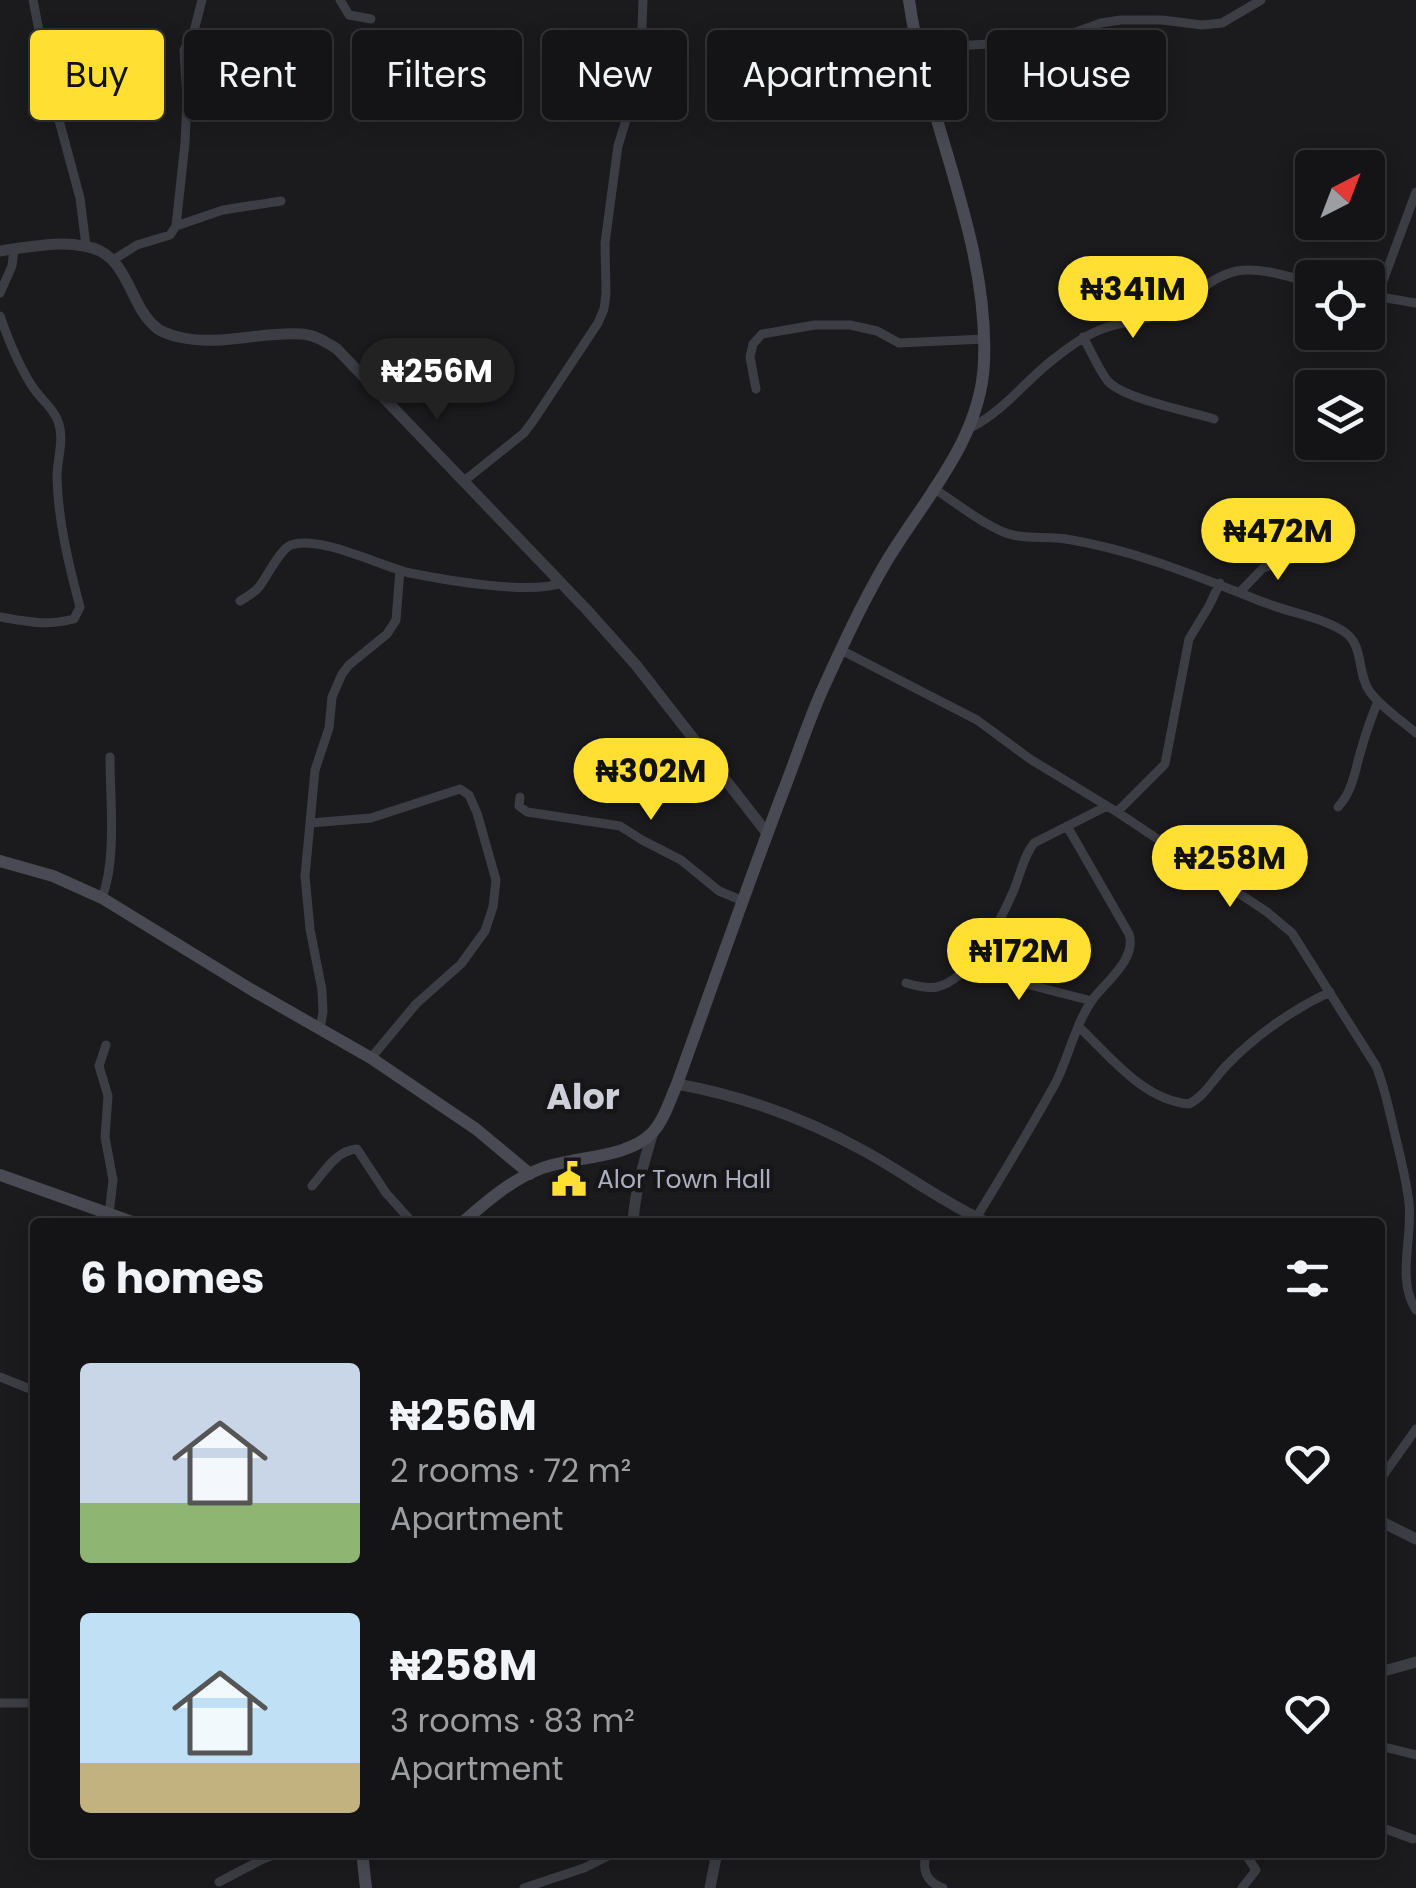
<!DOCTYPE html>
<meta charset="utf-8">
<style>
:root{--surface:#141416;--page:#212123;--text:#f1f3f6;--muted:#9d9ea1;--line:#333335;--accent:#ffdf31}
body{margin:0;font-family:Poppins,sans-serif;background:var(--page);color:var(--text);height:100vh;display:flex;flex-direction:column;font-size:38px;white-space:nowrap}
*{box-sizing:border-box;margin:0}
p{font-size:32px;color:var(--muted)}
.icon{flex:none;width:55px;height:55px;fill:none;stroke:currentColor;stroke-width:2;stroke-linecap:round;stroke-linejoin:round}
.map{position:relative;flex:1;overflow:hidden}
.details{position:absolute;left:30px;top:1218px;width:1355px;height:640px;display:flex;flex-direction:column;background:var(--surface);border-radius:10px;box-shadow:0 5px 25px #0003,0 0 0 2px var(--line)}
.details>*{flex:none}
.hud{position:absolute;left:30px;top:30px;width:1358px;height:90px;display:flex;gap:20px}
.needle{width:65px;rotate:42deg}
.controls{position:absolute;left:1295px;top:150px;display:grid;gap:20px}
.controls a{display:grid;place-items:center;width:90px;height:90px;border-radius:10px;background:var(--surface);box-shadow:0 5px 25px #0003,0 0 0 2px var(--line);font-size:50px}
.price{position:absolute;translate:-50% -85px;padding:0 22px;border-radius:35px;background:var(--accent);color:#111;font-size:32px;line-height:65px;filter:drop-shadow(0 2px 5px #0008)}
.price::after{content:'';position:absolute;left:50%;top:60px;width:30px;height:22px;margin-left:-15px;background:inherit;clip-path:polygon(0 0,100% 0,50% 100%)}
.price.on{background:#222;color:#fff}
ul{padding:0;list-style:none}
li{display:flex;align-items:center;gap:30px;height:250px;padding:0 50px}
li span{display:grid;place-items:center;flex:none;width:280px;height:200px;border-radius:10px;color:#555}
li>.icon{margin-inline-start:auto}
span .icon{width:120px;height:120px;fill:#fffc;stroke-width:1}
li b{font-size:42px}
h2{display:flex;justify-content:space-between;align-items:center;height:120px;padding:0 50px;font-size:42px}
.tag{padding:0 35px;border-radius:10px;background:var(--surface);box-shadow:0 5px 25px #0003,0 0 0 2px var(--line);font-size:35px;line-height:90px}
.tag.on{background:var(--accent);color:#111}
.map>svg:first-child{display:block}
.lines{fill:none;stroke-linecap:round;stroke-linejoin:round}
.minor{stroke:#3d3d45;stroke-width:9}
.tertiary{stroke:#3d3d45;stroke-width:11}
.secondary{stroke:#494a53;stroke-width:12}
.labels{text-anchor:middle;stroke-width:9;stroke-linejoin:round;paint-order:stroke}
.poi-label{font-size:25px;fill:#acaebe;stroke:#161619;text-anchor:start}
.district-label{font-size:35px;font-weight:bold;fill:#cecfd9;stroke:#161619}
</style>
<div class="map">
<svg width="1416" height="1888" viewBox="0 0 1416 1888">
<rect width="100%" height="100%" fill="#1b1b1d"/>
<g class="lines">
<!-- minor -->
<path class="minor" d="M 33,0 L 50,87 L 80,198 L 86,246
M 340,0 L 349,15 L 371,19
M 919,45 L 954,46 L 1040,41 L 1062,37 L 1101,23 L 1121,20 L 1162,20 L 1202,25 L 1222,23 L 1261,0
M 176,226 L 223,210 L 281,201
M 113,260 L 137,245 L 170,235 L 176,226 L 185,143 L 187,99 L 184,50 L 194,31 L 202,0
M 0,293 L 12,266 L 14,249
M 1368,295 L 1416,303
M 1377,297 L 1416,192
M 0,316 C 8,339 19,366 32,386 C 41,400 54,408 59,424 C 64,442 57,459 57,477 C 58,521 69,566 80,607 L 74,619 C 45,626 29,622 0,617
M 1083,337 C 1091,351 1098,368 1107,380 C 1120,398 1191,412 1214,419
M 756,389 L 750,357 L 753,344 L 762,334 L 815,325 L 850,325 L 877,331 L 899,343 L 984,339
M 970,428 C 1006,410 1027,378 1059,355 C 1073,344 1087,334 1105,328 C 1126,321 1151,320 1171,309 C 1193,297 1212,276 1237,271 C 1262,267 1289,277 1312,283
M 464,481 L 524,433 L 533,421 L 598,323 L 604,309 L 606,293 L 605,243 L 618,146 L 637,84 L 641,54 L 643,0
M 933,488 C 954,501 991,531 1013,535 C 1030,539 1049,536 1066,539 C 1135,550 1199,577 1263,602 C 1290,613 1318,616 1343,631 C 1365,644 1356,673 1370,692 C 1382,708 1401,720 1416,733
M 1240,592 L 1263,568 L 1305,555
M 240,601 C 247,597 254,593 259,587 C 267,577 280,549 291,545 C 320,535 380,566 410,573 C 445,580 530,595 562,583
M 841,650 L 977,720 L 1030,759 L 1117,812 L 1267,912 L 1292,933 L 1376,1066 C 1384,1085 1388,1106 1393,1126 C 1399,1152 1406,1177 1409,1203 C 1413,1238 1396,1279 1416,1310
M 520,797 L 519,806 L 527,812 L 620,826 L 642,840 L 681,860 L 719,891 L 743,901
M 1338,807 C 1354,790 1355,768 1362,747 C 1366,732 1372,716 1378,701
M 1117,812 L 1165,764 L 1189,639 L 1209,606 L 1220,583
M 310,823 L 371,818 L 460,789 L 469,795 L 477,813 L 496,880 L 493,907 L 485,931 L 461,964 L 416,1004 L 371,1058
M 102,898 C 117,858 110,801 110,757
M 975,958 L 991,975 L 1092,1001
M 906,983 C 916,986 927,989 937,987 C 971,979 1000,922 1013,892 C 1020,876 1023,857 1034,843 L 1107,806
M 1079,1027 C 1110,1056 1143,1100 1189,1104 C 1205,1096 1214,1078 1227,1065 C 1255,1036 1293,1009 1330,992
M 320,1028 L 323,1012 L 322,990 L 310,929 L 305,876 L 315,770 L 329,728 L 332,697 L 342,674 L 349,665 L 387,634 L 396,620 L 400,570
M 106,1045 L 99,1066 L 108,1096 L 105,1137 L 113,1180 L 109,1214
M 312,1186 C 324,1172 337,1150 357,1149 L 386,1193 L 412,1222
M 976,1218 C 1003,1174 1030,1129 1055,1084 C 1069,1057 1075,1024 1093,999 C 1107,981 1137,958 1129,934 L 1067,826
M 0,1377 L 35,1391
M 1380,1480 L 1416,1429
M 0,1703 L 30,1703 L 35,1706
M 1380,1746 L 1416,1755
M 1380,1827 L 1413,1839
M 927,1852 C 921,1869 926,1882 943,1888
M 219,1882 L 263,1859 L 281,1852
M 524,1888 L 584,1868 L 616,1852
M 1242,1888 L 1256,1870 L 1244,1852"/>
<!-- tertiary -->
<path class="tertiary" d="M 0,251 C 27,247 57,241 84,246 C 131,253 127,306 158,329 C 162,332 173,336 179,337 C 220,347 261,331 302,334 C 315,335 326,342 337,349 L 587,610 L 636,665 L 767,833
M 677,1084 C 743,1096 807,1119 866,1152 C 906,1174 944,1203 986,1222
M 633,1222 C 635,1191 644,1162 653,1132
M 1380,1521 L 1416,1539
M 1380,1672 L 1416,1662
M 710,1888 L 717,1852"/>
<!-- secondary -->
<path class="secondary" d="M 0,861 L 53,876 L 102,898 L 252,990 L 371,1058 L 476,1129 L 530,1174
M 0,1175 L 132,1222
M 463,1222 C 486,1202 511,1180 540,1169 C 573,1156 627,1159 652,1133 C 664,1120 670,1100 677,1084 C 712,987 746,889 783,792 C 796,759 807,725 821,693 C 841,649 861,605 885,564 C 923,500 981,440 984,362 C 989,237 926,122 909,0
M 362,1852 L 366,1888"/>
</g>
<!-- icons -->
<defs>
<symbol id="civic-bare" viewBox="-9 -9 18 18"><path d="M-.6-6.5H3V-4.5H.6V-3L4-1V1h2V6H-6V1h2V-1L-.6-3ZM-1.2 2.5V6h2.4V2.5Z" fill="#ffdf31" stroke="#161619" stroke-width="2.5" paint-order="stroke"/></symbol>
</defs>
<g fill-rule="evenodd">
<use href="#civic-bare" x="544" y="1154" width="50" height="50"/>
</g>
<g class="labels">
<!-- poi labels -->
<g class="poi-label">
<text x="597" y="1188">Alor Town Hall</text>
</g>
<!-- district labels -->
<g class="district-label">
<text x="583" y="1109">Alor</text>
</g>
</g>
</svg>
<div class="controls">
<a><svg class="needle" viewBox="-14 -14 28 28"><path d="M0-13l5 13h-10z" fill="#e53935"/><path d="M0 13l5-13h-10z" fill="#9d9ea1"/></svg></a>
<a><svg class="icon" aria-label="locate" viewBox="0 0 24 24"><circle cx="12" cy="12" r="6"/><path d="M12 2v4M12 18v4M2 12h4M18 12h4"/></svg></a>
<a><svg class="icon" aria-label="layers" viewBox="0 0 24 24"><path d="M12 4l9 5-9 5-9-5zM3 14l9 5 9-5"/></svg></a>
</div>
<b class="price" style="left:1133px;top:341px">₦341M</b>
<b class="price on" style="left:437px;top:423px">₦256M</b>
<b class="price" style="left:1278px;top:583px">₦472M</b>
<b class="price" style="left:651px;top:823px">₦302M</b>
<b class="price" style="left:1230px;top:910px">₦258M</b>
<b class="price" style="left:1019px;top:1003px">₦172M</b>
<div class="hud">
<a class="tag on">Buy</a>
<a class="tag">Rent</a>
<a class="tag">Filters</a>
<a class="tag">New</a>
<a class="tag">Apartment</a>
<a class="tag">House</a>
</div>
<section class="details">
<h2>6 homes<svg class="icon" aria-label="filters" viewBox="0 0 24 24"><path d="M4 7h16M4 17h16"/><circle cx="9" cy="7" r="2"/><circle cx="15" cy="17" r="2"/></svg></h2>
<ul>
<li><span style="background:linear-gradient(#c9d6e8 70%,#8fb573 0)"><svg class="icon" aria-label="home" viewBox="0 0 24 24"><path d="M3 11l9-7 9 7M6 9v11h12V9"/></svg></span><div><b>₦256M</b><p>2 rooms · 72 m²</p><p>Apartment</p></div><svg class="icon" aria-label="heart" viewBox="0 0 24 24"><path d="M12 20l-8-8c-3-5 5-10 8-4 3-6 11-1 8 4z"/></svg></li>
<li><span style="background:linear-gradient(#bfe0f5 75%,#c2b280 0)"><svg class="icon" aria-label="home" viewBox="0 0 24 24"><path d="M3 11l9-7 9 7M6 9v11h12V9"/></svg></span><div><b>₦258M</b><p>3 rooms · 83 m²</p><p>Apartment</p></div><svg class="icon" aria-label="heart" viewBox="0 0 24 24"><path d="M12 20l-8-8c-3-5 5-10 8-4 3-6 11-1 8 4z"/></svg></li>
</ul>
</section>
</div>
